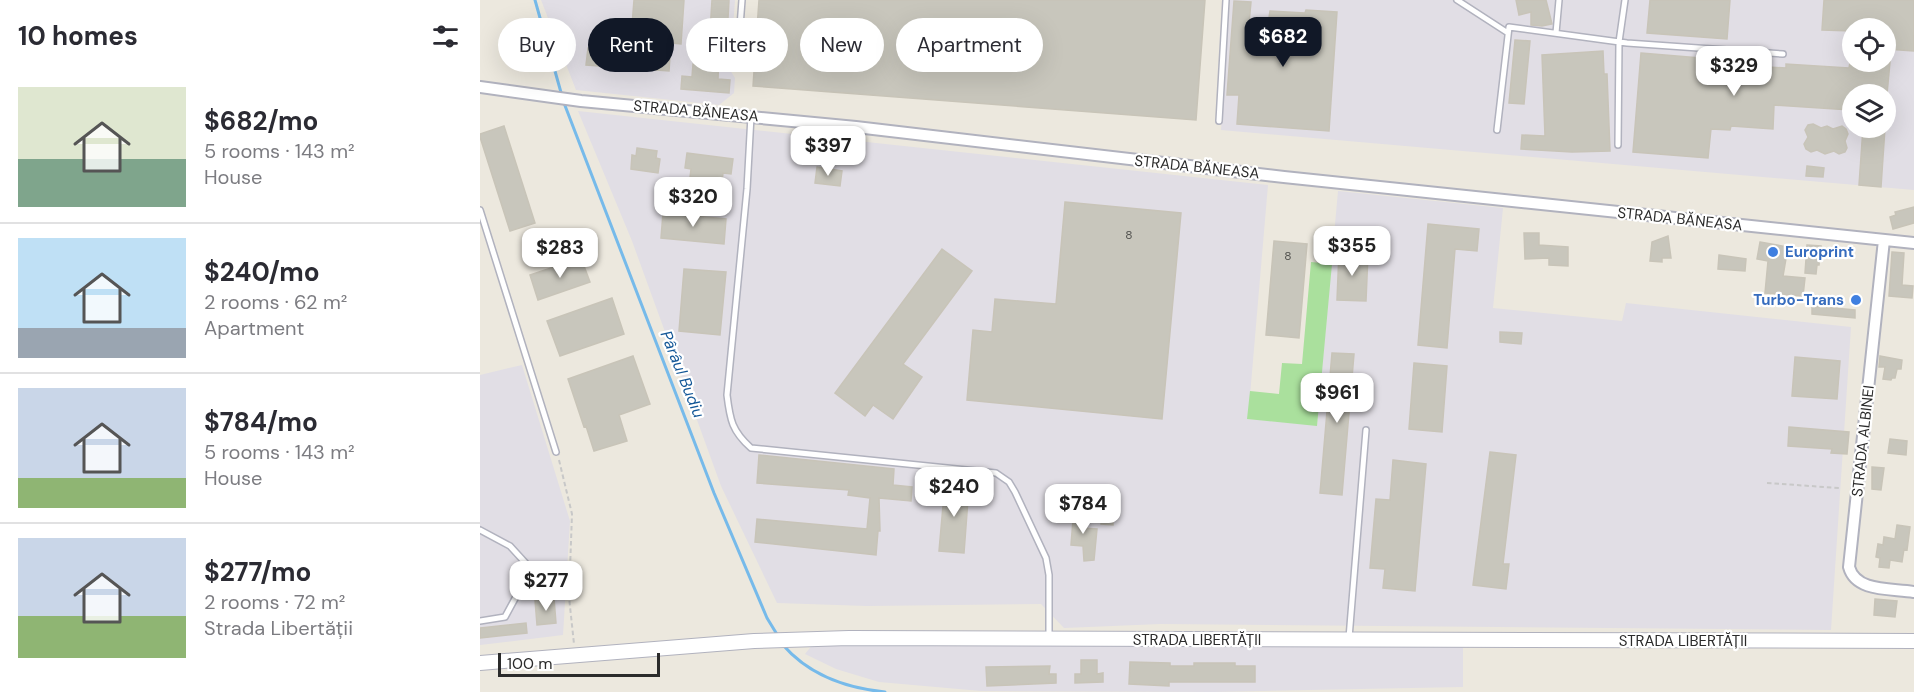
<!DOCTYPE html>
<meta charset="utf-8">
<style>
:root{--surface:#fff;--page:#f7f7f7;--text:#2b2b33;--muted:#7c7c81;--line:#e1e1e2;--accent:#111827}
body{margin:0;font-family:"DM Sans",sans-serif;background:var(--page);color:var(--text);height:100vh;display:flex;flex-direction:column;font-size:22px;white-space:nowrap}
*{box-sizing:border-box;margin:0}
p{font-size:20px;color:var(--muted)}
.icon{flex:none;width:33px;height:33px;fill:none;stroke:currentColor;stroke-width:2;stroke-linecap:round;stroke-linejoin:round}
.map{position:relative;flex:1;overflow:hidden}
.drawer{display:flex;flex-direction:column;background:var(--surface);width:480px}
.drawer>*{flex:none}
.top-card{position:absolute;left:18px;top:18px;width:570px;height:54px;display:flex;gap:12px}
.controls{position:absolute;left:1362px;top:18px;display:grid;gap:12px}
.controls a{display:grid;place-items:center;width:54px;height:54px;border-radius:50%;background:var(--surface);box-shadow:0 6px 24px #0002;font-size:30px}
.scale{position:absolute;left:18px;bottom:15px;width:162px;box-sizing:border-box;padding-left:6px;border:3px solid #2b2b2b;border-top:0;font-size:16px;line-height:21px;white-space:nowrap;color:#2b2b2b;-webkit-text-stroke:4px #fff;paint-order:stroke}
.price{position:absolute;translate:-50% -51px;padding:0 14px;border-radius:12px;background:#fff;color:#222;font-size:20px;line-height:39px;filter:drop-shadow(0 2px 3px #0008)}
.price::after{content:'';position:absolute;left:50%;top:36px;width:18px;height:14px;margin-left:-9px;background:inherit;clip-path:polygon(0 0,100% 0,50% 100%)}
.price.on{background:var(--accent);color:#fff}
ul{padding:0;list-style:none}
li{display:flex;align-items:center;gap:18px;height:150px;padding:0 18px}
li+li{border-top:2px solid var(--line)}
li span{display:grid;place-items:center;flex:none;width:168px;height:120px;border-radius:0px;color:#555}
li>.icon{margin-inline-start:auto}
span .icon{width:72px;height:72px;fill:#fffc;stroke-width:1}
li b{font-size:26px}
h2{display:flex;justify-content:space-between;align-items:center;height:72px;padding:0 18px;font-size:26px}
.tag{padding:0 21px;border-radius:27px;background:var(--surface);box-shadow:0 6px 24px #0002;font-size:21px;line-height:54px}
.tag.on{background:var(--accent);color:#fff}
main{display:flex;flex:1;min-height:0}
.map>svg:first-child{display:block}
.industrial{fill:#e1dee5;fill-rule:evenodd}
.green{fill:#aae09d}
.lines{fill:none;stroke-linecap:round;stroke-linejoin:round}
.stream{stroke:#76baea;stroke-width:3}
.building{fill:#c8c6bc;stroke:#c8c4b8;stroke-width:1.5}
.service-casing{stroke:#b1b2be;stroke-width:8}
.minor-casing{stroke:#b1b2be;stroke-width:14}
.secondary-casing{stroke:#b1b2be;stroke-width:16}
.path{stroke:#c8c8c8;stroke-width:2;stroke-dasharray:4.5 3;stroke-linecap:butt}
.service{stroke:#fff;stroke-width:5}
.minor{stroke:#fff;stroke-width:10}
.secondary{stroke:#fff;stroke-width:14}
.shop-dot{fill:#3f7fe0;stroke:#fff;stroke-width:2}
.labels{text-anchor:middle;stroke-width:4.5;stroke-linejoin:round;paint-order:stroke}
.number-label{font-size:12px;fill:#52524f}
.street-label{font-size:15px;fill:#2b2b2b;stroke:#fff}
.shop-label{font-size:15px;font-weight:bold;fill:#366cbe;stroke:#fff;text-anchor:start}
.water-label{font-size:16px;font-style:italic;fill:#135797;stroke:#fff}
</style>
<main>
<section class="drawer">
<h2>10 homes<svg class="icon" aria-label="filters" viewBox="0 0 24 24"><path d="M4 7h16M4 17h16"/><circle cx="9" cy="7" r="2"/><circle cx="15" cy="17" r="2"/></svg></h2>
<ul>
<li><span style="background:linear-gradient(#dfe7d0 60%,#7fa58c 0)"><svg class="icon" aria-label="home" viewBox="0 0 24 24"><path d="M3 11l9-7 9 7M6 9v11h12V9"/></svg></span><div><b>$682/mo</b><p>5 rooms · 143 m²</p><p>House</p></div></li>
<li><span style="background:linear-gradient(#bfe0f5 75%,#9aa5b1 0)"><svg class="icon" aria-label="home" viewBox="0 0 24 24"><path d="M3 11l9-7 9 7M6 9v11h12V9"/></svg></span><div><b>$240/mo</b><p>2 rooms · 62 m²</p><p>Apartment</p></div></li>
<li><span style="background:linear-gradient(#c9d6e8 75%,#8fb573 0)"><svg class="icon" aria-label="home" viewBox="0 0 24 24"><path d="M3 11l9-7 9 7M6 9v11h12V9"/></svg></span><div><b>$784/mo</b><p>5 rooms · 143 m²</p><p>House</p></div></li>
<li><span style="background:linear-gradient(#c9d6e8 65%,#8fb573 0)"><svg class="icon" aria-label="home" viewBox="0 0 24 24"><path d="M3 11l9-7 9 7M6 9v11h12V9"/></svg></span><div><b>$277/mo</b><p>2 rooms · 72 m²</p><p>Strada Libertății</p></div></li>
</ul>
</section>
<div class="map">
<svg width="1434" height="692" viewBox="0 0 1434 692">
<rect width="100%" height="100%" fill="#ece8de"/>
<!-- industrial -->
<path class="industrial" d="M 61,0 L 255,0 L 250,70 L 255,78 L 254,93 L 239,105 L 96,90 Z
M 750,0 L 1434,0 L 1434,190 L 741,130 ZM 1372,28 L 1406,28 L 1406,62 L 1372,62 ZM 1372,94 L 1406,94 L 1406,128 L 1372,128 Z
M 98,111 L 788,185 L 768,419 L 837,425 L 858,191 L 1023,208 L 1013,308 L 1142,321 L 1146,303 L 1371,327 L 1351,630 L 681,624 L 584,628 L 561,604 L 387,606 L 297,603 L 241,486 L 152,241 Z
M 42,365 L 90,521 L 83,635 L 0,645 L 0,375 Z
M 333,644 L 983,646 L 983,687 L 733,692 L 501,691 L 399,682 L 356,669 L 325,654 Z"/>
<!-- green -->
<path class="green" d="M 831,262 L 852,264 L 837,426 L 767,419 L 770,391 L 799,394 L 802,363 L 822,364 Z"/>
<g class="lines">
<!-- stream -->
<path class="stream" d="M 55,0 L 82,96
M 84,103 L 234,493 L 287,618 L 298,636
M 303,645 C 329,675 365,688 405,692"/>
</g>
<!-- building -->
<path class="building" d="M 154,0 L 204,0 L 201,44 L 191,43 L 189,71 L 106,65 L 108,48 L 150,51 Z
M 232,0 L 249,0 L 246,54 L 239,54 L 238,79 L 250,80 L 249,93 L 201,89 L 202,76 L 212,77 L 213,64 L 228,64 Z
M 279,0 L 725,0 L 716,120 L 273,86 Z
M 1036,0 L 1066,0 L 1072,24 L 1062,26 L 1051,25 L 1051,12 L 1039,15 Z
M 1170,0 L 1250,0 L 1247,39 L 1167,33 Z
M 1344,0 L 1434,0 L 1434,51 L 1406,49 L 1406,28 L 1372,28 L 1372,31 L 1342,30 Z
M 754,1 L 771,2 L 769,23 L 788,24 L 790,11 L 825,13 L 826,10 L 857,12 L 849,131 L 757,124 L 759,95 L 747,95 Z
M 1035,40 L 1050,41 L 1044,104 L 1029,103 Z
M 1123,51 L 1124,74 L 1127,74 L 1130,151 L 1092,152 L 1041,149 L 1042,135 L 1065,136 L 1062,55 Z
M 1161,53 L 1256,61 L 1255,65 L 1306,68 L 1306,64 L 1369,68 L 1370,62 L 1410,62 L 1407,94 L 1371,94 L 1370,110 L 1294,105 L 1293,129 L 1251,126 L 1250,130 L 1231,129 L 1228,158 L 1153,152 Z
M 1333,124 L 1341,128 L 1347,126 L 1353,129 L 1362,126 L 1366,129 L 1368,134 L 1365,141 L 1367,148 L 1365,152 L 1359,154 L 1354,151 L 1345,154 L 1337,150 L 1331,152 L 1326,149 L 1324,144 L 1328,137 L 1325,130 L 1328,125 Z
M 24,126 L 55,223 L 30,231 L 0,137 L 0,134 Z
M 1383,128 L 1405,128 L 1401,187 L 1379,185 Z
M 157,148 L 177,151 L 176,158 L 180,159 L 178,173 L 151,169 L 152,155 L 156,156 Z
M 207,153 L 253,159 L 251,174 L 243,173 L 241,191 L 209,186 L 211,169 L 205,168 Z
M 1327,166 L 1344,168 L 1343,177 L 1326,176 Z
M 337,167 L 362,171 L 360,186 L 335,183 Z
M 585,202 L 701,213 L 682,419 L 487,400 L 493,330 L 512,332 L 515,299 L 576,304 Z
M 1434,207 L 1434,223 L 1413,229 L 1410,217 L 1416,215 L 1415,212 Z
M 183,213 L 246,219 L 244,244 L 181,238 Z
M 948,224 L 999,229 L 997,251 L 975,249 L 967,348 L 938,345 Z
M 1044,233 L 1059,233 L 1059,245 L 1088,247 L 1088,266 L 1069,265 L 1069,258 L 1045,259 Z
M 1188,236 L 1191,258 L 1182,258 L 1182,262 L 1170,261 L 1172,242 Z
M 794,241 L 827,244 L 819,338 L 786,335 Z
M 1280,242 L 1308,247 L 1303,276 L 1325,278 L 1323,296 L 1285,293 L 1288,261 L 1277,259 Z
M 1327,245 L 1341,246 L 1339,265 L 1337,265 L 1336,274 L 1325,273 Z
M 462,249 L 492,271 L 423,364 L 442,377 L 413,419 L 393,405 L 385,416 L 355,393 Z
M 859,252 L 888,254 L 886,301 L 857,300 Z
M 1412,252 L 1424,253 L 1422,285 L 1433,286 L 1432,298 L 1409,296 Z
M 1239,255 L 1266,259 L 1265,271 L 1238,269 Z
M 101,258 L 110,282 L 58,300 L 50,275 Z
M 204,269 L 246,272 L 240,335 L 199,331 Z
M 132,298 L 144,334 L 80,356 L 67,321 Z
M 1332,306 L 1375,310 L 1375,318 L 1332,314 Z
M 1020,332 L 1042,333 L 1041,344 L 1020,342 Z
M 852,353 L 874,354 L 862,495 L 840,493 Z
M 153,356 L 170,404 L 139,415 L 147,441 L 114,451 L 106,426 L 104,427 L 88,379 Z
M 1400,356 L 1422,360 L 1421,369 L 1417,369 L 1415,378 L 1412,378 L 1411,380 L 1403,379 L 1405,367 L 1399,367 Z
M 1315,357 L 1360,361 L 1357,399 L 1312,396 Z
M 934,363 L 967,366 L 962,432 L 929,429 Z
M 1309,427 L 1369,432 L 1367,454 L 1351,453 L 1352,449 L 1308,446 Z
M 1410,439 L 1427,441 L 1426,455 L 1408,453 Z
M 1010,452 L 1036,455 L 1023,564 L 1029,564 L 1026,589 L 993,585 Z
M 279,455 L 414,469 L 413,485 L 432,487 L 431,501 L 399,498 L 400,531 L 398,531 L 396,555 L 275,542 L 277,519 L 387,529 L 390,498 L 368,495 L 369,490 L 277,483 Z
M 913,460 L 946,464 L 935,591 L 903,588 L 905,569 L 890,568 L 896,499 L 910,500 Z
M 1392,467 L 1404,468 L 1401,490 L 1392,489 Z
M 465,483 L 489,486 L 484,553 L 459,551 Z
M 594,507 L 604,508 L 602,528 L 617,529 L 614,560 L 604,561 L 603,546 L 591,545 Z
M 622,513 L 633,514 L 633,525 L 621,524 Z
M 1417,525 L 1430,527 L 1427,550 L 1424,549 L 1422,562 L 1410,560 L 1409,568 L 1399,567 L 1400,558 L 1396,557 L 1398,544 L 1403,545 L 1404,537 L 1415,539 Z
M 74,598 L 76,623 L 57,625 L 55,600 Z
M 1395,599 L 1417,601 L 1415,617 L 1394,615 Z
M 46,623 L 47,633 L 0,638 L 0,628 Z
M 601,660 L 617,660 L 617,674 L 623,673 L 623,682 L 595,683 L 595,674 L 601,674 Z
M 650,662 L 690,663 L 690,666 L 714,666 L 714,663 L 755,663 L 755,666 L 775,666 L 775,682 L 689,682 L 689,686 L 649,684 Z
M 570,666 L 569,674 L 576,674 L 576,683 L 507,686 L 506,667 Z"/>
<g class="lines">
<defs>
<path id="service" d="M 977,0 L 1028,33
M 1076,33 L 1079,0
M 257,66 L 262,0
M 271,116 L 267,189 L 247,395 C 250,420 252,431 271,448 L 516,473 L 529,482 L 535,492 L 566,558 L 569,575 L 569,638
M 739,121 L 746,0
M 1017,130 L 1029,27 L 1147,43 L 1303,54
M 1138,145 L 1139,42 L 1145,0
M 0,210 L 76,452
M 0,530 L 30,546 L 51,569 L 25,617 L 0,621
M 869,638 L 886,430"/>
<path id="minor" d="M 0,87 L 101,101 L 376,127 L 804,177 L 1434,243
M 1404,240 L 1369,567 C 1376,593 1413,588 1434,592"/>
<path id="secondary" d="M 0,663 L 274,641 L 369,638 L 1434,641"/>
</defs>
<!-- service casing -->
<use href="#service" class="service-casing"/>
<!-- minor casing -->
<use href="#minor" class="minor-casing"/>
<!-- secondary casing -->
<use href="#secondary" class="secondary-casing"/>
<!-- path -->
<path class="path" d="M 79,460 L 92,514 L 89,597 L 94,644
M 1287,483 L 1359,488"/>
<!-- service -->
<use href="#service" class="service"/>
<!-- minor -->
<use href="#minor" class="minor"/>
<!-- secondary -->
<use href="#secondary" class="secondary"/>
</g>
<!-- markers -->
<g class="shop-dot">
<circle cx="1293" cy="252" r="6"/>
<circle cx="1376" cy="300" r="6"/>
</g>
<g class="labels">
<!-- number labels -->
<g class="number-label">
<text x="649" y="239">8</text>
<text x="808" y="260">8</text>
</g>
<!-- street labels -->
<g class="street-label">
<text transform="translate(216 111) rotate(5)" y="5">STRADA BĂNEASA</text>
<text transform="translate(717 167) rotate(6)" y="5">STRADA BĂNEASA</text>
<text transform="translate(1200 219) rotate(6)" y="5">STRADA BĂNEASA</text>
<text transform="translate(1383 441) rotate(-84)" y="5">STRADA ALBINEI</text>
<text x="717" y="645">STRADA LIBERTĂȚII</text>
<text x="1203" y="646">STRADA LIBERTĂȚII</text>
</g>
<!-- shop labels -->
<g class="shop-label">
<text x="1305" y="257">Europrint</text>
<text x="1364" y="305" text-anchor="end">Turbo-Trans</text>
</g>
<!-- water labels -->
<g class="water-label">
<text transform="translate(203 374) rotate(68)" y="6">Pârâul Budiu</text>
</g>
</g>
</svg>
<div class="controls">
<a><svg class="icon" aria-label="locate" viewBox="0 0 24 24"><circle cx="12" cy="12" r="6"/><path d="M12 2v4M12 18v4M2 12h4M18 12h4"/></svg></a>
<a><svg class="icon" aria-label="layers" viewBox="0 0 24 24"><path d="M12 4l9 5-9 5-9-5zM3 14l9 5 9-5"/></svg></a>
</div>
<div class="scale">100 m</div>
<b class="price on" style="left:803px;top:68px">$682</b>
<b class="price" style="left:1254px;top:97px">$329</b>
<b class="price" style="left:348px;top:177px">$397</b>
<b class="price" style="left:213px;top:228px">$320</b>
<b class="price" style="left:872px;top:277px">$355</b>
<b class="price" style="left:80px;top:279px">$283</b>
<b class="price" style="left:857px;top:424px">$961</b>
<b class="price" style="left:474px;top:518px">$240</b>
<b class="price" style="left:603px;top:535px">$784</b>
<b class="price" style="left:66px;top:612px">$277</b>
<div class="top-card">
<a class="tag">Buy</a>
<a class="tag on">Rent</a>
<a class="tag">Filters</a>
<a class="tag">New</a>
<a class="tag">Apartment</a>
</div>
</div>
</main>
